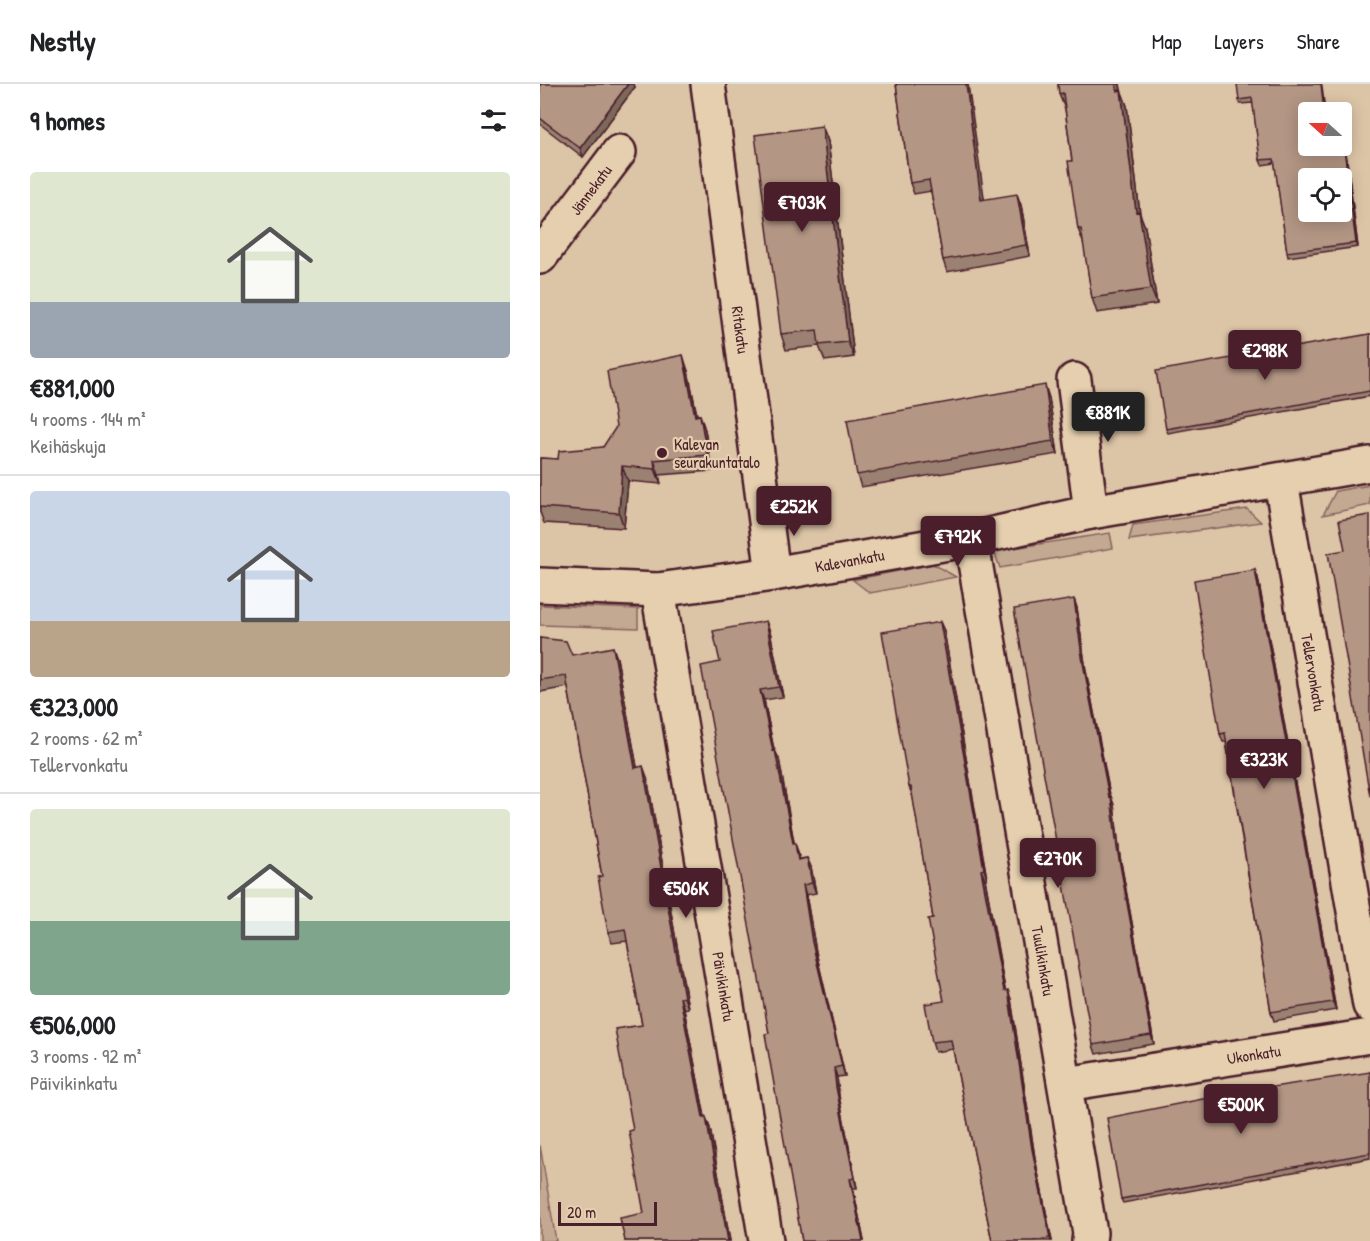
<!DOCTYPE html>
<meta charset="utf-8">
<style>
:root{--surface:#fff;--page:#f2f2f2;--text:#202124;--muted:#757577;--line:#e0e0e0;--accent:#4a1f2b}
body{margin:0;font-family:"Patrick Hand",sans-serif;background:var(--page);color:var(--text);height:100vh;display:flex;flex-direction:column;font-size:22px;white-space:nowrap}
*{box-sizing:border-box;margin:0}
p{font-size:20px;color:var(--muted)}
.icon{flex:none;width:33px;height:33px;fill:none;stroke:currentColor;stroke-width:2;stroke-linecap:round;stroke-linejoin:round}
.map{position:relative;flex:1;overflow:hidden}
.drawer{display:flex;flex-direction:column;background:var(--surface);width:540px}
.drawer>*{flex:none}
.needle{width:39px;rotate:291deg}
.fabs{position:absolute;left:758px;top:18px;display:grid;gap:12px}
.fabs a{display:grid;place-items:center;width:54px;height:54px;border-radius:6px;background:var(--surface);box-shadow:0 3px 15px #0003;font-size:30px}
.scale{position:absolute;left:18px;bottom:15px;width:99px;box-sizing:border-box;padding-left:6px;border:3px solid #4a1f2b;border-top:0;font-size:16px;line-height:21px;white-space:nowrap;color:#4a1f2b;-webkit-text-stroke:4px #e5cfae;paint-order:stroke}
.price{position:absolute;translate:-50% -51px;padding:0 14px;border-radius:6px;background:var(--accent);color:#fff;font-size:20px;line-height:39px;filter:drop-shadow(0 2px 3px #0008)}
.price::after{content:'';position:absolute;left:50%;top:36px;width:18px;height:14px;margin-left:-9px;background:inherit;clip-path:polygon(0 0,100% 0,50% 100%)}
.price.active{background:#222;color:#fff}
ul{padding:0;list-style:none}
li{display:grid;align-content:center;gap:12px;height:318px;padding:0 30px}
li+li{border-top:2px solid var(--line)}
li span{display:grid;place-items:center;height:186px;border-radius:6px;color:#555}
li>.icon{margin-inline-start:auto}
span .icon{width:108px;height:108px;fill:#fffc;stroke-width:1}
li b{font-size:26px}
h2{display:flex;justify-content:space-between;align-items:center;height:72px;padding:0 30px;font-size:26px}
header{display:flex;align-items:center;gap:36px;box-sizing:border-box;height:84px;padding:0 30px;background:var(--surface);border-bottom:2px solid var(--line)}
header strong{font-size:28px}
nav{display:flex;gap:33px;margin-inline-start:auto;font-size:21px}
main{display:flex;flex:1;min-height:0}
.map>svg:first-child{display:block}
.green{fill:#c3a992;stroke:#86645e;stroke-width:1.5}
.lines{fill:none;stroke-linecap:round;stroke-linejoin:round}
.minor-casing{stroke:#4a1f2b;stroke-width:38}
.minor{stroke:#e5cfae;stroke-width:33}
.wall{fill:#9a8172;stroke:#4a1f2b;stroke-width:1.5}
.shaded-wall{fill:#7d695c;stroke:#4a1f2b;stroke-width:1.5}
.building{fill:#b39684;stroke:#4a1f2b;stroke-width:1.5;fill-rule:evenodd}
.poi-dot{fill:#4a1f2b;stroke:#e5cfae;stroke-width:2}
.labels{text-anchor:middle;stroke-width:4.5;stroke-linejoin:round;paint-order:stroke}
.street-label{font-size:16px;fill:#4a1f2b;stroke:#e5cfae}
.poi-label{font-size:16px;fill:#4a1f2b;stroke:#e5cfae;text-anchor:start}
</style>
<header>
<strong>Nestly</strong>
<nav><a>Map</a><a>Layers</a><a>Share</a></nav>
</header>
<main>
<section class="drawer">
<h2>9 homes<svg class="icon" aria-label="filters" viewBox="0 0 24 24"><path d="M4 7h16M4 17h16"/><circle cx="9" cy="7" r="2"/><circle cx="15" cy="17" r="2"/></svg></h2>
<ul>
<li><span style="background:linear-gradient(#dfe7d0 70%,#9aa5b1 0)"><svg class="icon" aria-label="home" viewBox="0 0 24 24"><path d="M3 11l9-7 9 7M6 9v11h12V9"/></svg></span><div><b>€881,000</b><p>4 rooms · 144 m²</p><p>Keihäskuja</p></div></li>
<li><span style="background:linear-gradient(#c9d6e8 70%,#b9a48a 0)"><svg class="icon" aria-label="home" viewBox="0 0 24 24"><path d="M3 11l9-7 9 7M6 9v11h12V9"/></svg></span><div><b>€323,000</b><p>2 rooms · 62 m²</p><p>Tellervonkatu</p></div></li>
<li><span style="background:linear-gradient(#dfe7d0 60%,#7fa58c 0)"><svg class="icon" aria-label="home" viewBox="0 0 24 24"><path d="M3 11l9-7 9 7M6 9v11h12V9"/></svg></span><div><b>€506,000</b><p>3 rooms · 92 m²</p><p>Päivikinkatu</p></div></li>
</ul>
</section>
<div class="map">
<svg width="830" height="1157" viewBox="0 0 830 1157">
<rect width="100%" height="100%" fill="#dcc4a6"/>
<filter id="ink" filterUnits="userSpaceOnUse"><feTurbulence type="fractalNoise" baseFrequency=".0167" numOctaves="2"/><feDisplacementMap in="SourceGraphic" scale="12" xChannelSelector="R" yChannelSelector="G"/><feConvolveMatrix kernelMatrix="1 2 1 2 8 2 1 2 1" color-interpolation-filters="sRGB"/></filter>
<g filter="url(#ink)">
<!-- green -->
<path class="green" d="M 830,401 L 830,421 L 783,431 L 796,407 Z
M 707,425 L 721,438 L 589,456 L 593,441 Z
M 570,449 L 573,464 L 460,484 L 454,467 Z
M 393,480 L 416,493 L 330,509 L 313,496 Z
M 0,521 L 98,525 L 98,544 L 0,541 Z
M 0,1061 L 16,1157 L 0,1157 Z"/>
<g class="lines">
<defs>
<g id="minor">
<path id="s1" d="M 168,0 L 233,490"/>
<path id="s2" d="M 0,173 L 79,68"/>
<path d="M 534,296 L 551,428"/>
<path id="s3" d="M 741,397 L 830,921"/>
<path id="s4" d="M 431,455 L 550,1149 L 549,1157"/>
<path id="s5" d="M 0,501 L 118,506 L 233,490 L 431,455 L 551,428 L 830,380"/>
<path id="s6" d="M 118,506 L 226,1157"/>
<path id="s7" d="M 526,1000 L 830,952"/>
</g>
</defs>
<!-- minor casing -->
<use href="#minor" class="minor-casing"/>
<!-- minor -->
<use href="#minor" class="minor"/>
</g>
<!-- wall -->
<path class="wall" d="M 0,0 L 95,3 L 43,73 L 0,40 Z
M 356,0 L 444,116 L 481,121 L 490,172 L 407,188 L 403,176 L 391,107 L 374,110 L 370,99 Z
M 518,0 L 580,0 L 581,6 L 587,22 L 600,130 L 605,143 L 617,220 L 557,229 L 552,214 L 544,160 L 538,145 L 532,77 L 525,25 L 519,10 Z
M 781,0 L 785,28 L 768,28 L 768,62 L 803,56 L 805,61 L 818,163 L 748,173 L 747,168 L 735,79 L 722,81 L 720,76 L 713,19 L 700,20 L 699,16 Z
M 282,42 L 288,57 L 314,273 L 285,277 L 279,262 L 246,266 L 241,250 Z
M 830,250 L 830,312 L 628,349 L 626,345 Z
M 148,287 L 157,331 L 160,331 L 165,346 L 172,387 L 119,391 L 121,400 L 88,397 L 84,444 L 4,439 L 0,428 L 0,374 L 18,375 L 63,363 Z
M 509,314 L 518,370 L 321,403 L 317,391 Z
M 715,486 L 718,494 L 796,926 L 734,937 L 731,928 L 686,658 L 683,658 L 680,650 Z
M 534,515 L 537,524 L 546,587 L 570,712 L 574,721 L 580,773 L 614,960 L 556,970 L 553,961 Z
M 400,538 L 404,547 L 447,795 L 445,795 L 465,906 L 471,915 L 495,1074 L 512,1157 L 452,1157 L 413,965 L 395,968 L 392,958 L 404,917 L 393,834 L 373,713 L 369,703 Z
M 230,547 L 243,613 L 224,616 L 234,666 L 239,675 L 254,759 L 258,768 L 259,775 L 267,774 L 271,783 L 276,809 L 266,811 L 276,868 L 305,992 L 297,993 L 299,1012 L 317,1104 L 313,1104 L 324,1157 L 262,1157 L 229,949 L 180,578 Z
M 0,554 L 32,571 L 77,574 L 97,683 L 107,693 L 148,924 L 144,925 L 165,1033 L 170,1044 L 190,1157 L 85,1157 L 104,1129 L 93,1046 L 102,941 L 87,857 L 72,859 L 68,848 L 62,792 L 28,603 L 0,608 Z
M 830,988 L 830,1074 L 583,1119 L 581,1115 Z"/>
<!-- shaded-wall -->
<path class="shaded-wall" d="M 88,0 L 94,0 L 95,3 L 43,73 L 40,64 Z
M 426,0 L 428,0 L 446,127 L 441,116 Z
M 576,0 L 580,0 L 583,23 L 577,7 Z
M 781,0 L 782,3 L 785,28 L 784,28 Z
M 581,6 L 587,22 L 600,130 L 605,143 L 617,220 L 611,205 L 596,128 Z
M 282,42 L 288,57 L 314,273 L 308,258 Z
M 803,56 L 805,61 L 818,163 L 816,159 Z
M 477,110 L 481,121 L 490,172 L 486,161 Z
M 143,271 L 148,287 L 160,347 L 155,332 Z
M 505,301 L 509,314 L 518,370 L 513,357 Z
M 160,331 L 165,346 L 172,387 L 167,371 Z
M 114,376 L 119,391 L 121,400 L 115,385 Z
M 82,382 L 88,397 L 84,444 L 79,429 Z
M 715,486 L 718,494 L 796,926 L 793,918 Z
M 534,515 L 537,524 L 546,587 L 572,721 L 569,713 L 543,579 Z
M 226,537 L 230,547 L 243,613 L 239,603 Z
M 400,538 L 404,547 L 447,795 L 444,785 Z
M 73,563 L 77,574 L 99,694 L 95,684 Z
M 220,606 L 224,616 L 236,676 L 233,667 Z
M 235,666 L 239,675 L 256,769 L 253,759 Z
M 103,682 L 107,693 L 148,924 L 144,913 Z
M 571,712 L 574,721 L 580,773 L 614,960 L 611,951 L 577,764 Z
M 255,759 L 258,768 L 261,785 L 258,776 Z
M 267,774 L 271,783 L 276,809 L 272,799 Z
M 441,786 L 445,795 L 467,916 L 464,907 Z
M 263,801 L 266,811 L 276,868 L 305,992 L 302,982 L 272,858 Z
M 468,906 L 471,915 L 495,1074 L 512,1157 L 511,1157 L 510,1154 L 492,1065 Z
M 140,914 L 144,925 L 167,1044 L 163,1033 Z
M 294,984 L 297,993 L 299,1012 L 317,1104 L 314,1094 L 296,1003 Z
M 166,1033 L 170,1044 L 190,1157 L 188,1157 Z
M 310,1095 L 313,1104 L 324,1157 L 323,1157 Z"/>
<!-- building -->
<path class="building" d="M 0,0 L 88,0 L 40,64 L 0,34 Z
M 356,0 L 426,0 L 441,116 L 477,110 L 486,161 L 403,176 L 389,96 L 370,99 Z
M 518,0 L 576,0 L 577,7 L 581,6 L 596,128 L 599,127 L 611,205 L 552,214 L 541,145 L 538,145 L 528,77 L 532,77 L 523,9 L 519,10 Z
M 697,0 L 781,0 L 784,28 L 768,28 L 768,62 L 801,62 L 801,57 L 803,56 L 816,159 L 747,168 L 734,75 L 720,76 L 712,14 L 699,16 ZM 768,94 L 801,94 L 801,128 L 768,128 Z
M 282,42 L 308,258 L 279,261 L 277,246 L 241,250 L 215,51 Z
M 830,250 L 830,307 L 626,345 L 616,287 Z
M 143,271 L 155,332 L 160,331 L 167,371 L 114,376 L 115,385 L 82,382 L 79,429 L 0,423 L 0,374 L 18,375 L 19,367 L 63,363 L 76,343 L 67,287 Z
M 505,301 L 513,357 L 317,391 L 307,336 Z
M 830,431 L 830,712 L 788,469 L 805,466 L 799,436 Z
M 715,486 L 793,918 L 731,928 L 685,649 L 680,650 L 654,496 Z
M 534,515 L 543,579 L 569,713 L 571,712 L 577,764 L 611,951 L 553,961 L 474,525 Z
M 226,537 L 239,603 L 220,606 L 233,667 L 235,666 L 253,759 L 255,759 L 258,776 L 267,774 L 272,799 L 263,801 L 272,858 L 302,982 L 294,984 L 296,1003 L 314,1094 L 310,1095 L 323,1157 L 262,1157 L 225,950 L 229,949 L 161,582 L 180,578 L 173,547 Z
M 400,538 L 444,785 L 441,786 L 464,907 L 468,906 L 492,1065 L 510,1154 L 493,1157 L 452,1157 L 411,956 L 392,958 L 385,920 L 404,917 L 388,835 L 393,834 L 371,703 L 369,703 L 342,548 Z
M 0,554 L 26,557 L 32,571 L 73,563 L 95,684 L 103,682 L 144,913 L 140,914 L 163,1033 L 166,1033 L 188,1157 L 85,1157 L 80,1134 L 104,1129 L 89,1047 L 93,1046 L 75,945 L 102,941 L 85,845 L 68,848 L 58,793 L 62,792 L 26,592 L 0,596 Z
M 830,988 L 830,1069 L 581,1115 L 567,1034 L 693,1009 Z"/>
</g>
<!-- markers -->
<circle class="poi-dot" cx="122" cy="369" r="6"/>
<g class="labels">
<!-- street labels -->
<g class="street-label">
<text dy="6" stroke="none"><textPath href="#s2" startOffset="84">Jännekatu</textPath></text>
<text dy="6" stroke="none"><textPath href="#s1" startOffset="248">Ritakatu</textPath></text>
<text dy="6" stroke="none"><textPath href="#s5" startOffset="312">Kalevankatu</textPath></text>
<text dy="6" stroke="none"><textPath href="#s3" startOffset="194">Tellervonkatu</textPath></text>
<text dy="6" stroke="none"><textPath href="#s4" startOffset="428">Tuulikinkatu</textPath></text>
<text dy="6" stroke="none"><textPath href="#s6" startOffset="402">Päivikinkatu</textPath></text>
<text dy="6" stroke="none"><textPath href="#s7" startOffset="190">Ukonkatu</textPath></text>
</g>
<!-- poi labels -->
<g class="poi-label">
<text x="134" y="366">Kalevan<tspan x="134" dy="18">seurakuntatalo</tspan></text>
</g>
</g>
</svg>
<div class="fabs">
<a><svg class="needle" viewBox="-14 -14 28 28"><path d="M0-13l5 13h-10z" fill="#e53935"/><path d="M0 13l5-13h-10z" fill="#757577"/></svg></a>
<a><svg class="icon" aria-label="locate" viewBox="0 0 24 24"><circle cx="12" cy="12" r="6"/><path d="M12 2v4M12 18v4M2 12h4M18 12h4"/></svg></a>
</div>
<div class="scale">20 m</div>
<b class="price" style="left:262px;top:149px">€703K</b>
<b class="price" style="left:725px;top:297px">€298K</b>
<b class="price active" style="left:568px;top:359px">€881K</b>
<b class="price" style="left:254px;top:453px">€252K</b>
<b class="price" style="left:418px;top:483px">€792K</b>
<b class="price" style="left:724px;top:706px">€323K</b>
<b class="price" style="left:518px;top:805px">€270K</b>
<b class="price" style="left:146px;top:835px">€506K</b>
<b class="price" style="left:701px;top:1051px">€500K</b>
</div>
</main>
